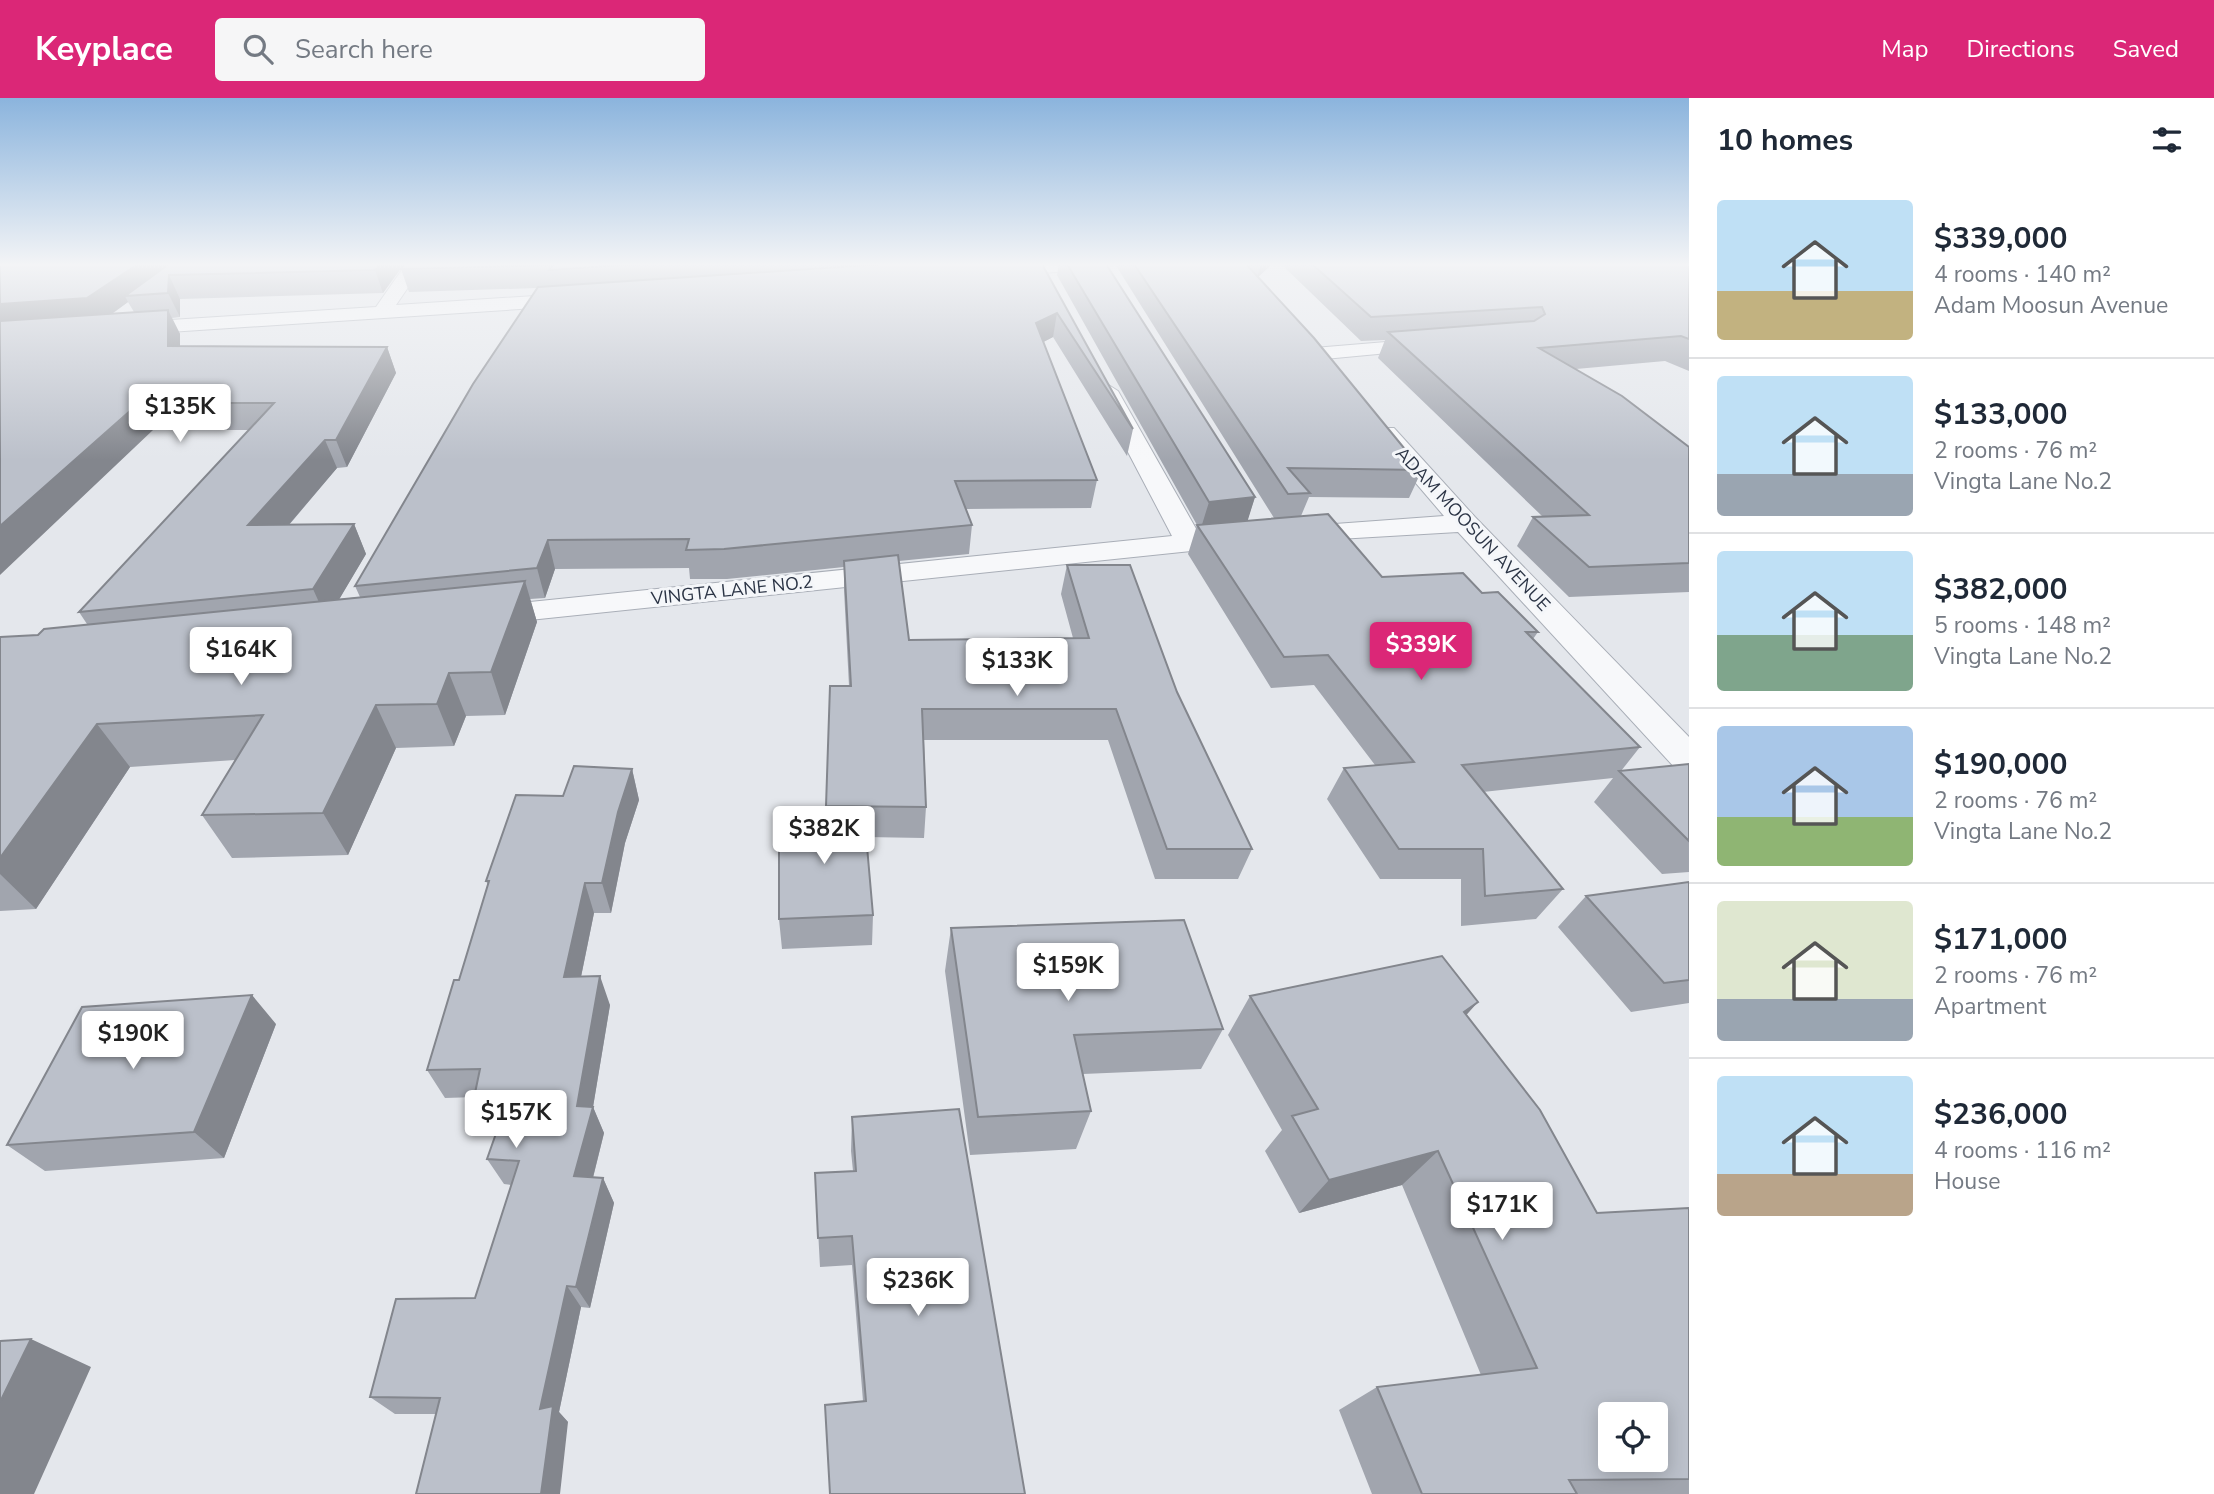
<!DOCTYPE html>
<meta charset="utf-8">
<style>
:root{--surface:#fff;--page:#f6f6f7;--text:#1f2937;--muted:#747a83;--line:#e0e1e3;--accent:#db2777}
body{margin:0;font-family:"Nunito Sans",sans-serif;background:var(--page);color:var(--text);height:100vh;display:flex;flex-direction:column;font-size:26px;white-space:nowrap}
*{box-sizing:border-box;margin:0}
p{font-size:23px;color:var(--muted)}
.icon{flex:none;width:38px;height:38px;fill:none;stroke:currentColor;stroke-width:2;stroke-linecap:round;stroke-linejoin:round}
.map{position:relative;flex:1;overflow:hidden}
.sheet{display:flex;flex-direction:column;background:var(--surface);width:525px}
.sheet>*{flex:none}
.buttons{position:absolute;left:1598px;top:1304px;display:grid;gap:14px}
.buttons a{display:grid;place-items:center;width:70px;height:70px;border-radius:7px;background:var(--surface);box-shadow:0 4px 18px #0003;font-size:35px}
.price{position:absolute;translate:-50% -60px;padding:0 16px;border-radius:7px;background:#fff;color:#222;font-size:23px;line-height:46px;filter:drop-shadow(0 2px 4px #0008)}
.price::after{content:'';position:absolute;left:50%;top:42px;width:21px;height:16px;margin-left:-10px;background:inherit;clip-path:polygon(0 0,100% 0,50% 100%)}
.price.current{background:var(--accent);color:#fff}
ul{padding:0;list-style:none}
li{display:flex;align-items:center;gap:21px;height:175px;padding:0 28px}
li+li{border-top:2px solid var(--line)}
li span{display:grid;place-items:center;flex:none;width:196px;height:140px;border-radius:7px;color:#555}
li>.icon{margin-inline-start:auto}
span .icon{width:84px;height:84px;fill:#fffc;stroke-width:1}
li b{font-size:30px}
h2{display:flex;justify-content:space-between;align-items:center;height:84px;padding:0 28px;font-size:30px}
header{display:flex;align-items:center;gap:42px;box-sizing:border-box;height:98px;padding:0 35px;background:var(--accent);color:#fff}
header strong{font-size:33px}
nav{display:flex;gap:38px;margin-inline-start:auto;font-size:24px}
.search{width:490px;height:63px;background:var(--page);display:flex;align-items:center;gap:18px;box-sizing:border-box;padding:0 24px;border-radius:7px;color:var(--muted);font-size:26px}
main{display:flex;flex:1;min-height:0}
.map>svg:first-child{display:block}
.lines{fill:none;stroke-linecap:round;stroke-linejoin:round}
.minor-casing{stroke:#a9aeb7;stroke-width:2}
.minor{fill:#f7f8fa;fill-rule:evenodd}
.wall{fill:#a1a5ae;fill-rule:evenodd}
.shaded-wall{fill:#83868d}
.building{fill:#bbc0ca;stroke:#83868d;stroke-width:2;fill-rule:evenodd}
.labels{text-anchor:middle;stroke-width:6;stroke-linejoin:round;paint-order:stroke}
.far-street-label{font-size:18px;fill:#2b3445;stroke:#f4f6f9}
</style>
<header>
<strong>Keyplace</strong>
<div class="search"><svg class="icon" aria-label="search" viewBox="0 0 24 24"><circle cx="10" cy="10" r="6"/><path d="M15 15l6 6"/></svg>Search here</div>
<nav><a>Map</a><a>Directions</a><a>Saved</a></nav>
</header>
<main>
<div class="map">
<svg width="1689" height="1396" viewBox="0 0 1689 1396">
<rect width="100%" height="100%" fill="#e4e7ec"/>
<g class="lines">
<defs>
<path id="minor" d="M 406,166 L 424,166 L 396,207 L 581,195 L 590,201 L 581,207 L 124,237 L 114,231 L 124,225 L 376,209 Z
M 1015,166 L 1113,166 L 1104,171 L 990,178 L 981,173 L 990,168 Z
M 1434,240 L 1444,246 L 1441,250 L 1314,262 L 1303,256 L 1314,250 Z
M 1107,286 L 1118,293 L 1199,436 L 1444,418 L 1373,335 L 1376,330 L 1394,330 L 1475,419 L 1689,639 L 1689,675 L 1676,671 L 1458,434 L 1268,445 L 481,527 L 470,525 L 465,518 L 470,511 L 481,509 L 1172,438 L 1096,293 Z"/>
</defs>
<!-- minor casing -->
<use href="#minor" class="minor-casing"/>
<!-- minor -->
<use href="#minor" class="minor"/>
</g>
<!-- wall -->
<path class="wall" d="M 0,166 L 404,166 L 383,195 L 180,201 L 180,219 L 172,220 L 180,236 L 180,249 L 387,249 L 396,275 L 347,369 L 337,370 L 289,427 L 354,426 L 366,456 L 339,501 L 360,499 L 355,488 L 537,190 L 409,194 L 401,171 L 405,166 L 1042,166 L 1133,331 L 1127,358 L 1053,239 L 1043,244 L 1097,382 L 1091,410 L 966,411 L 972,427 L 969,456 L 899,463 L 909,542 L 1073,540 L 1061,496 L 1067,467 L 1177,594 L 1252,751 L 1238,781 L 1155,781 L 1108,642 L 924,642 L 926,709 L 924,740 L 866,739 L 873,817 L 872,847 L 782,851 L 779,821 L 826,715 L 826,708 L 849,588 L 844,492 L 844,469 L 727,481 L 690,481 L 689,470 L 555,471 L 545,500 L 530,501 L 537,524 L 505,617 L 466,618 L 454,648 L 396,650 L 348,757 L 232,760 L 202,717 L 235,662 L 130,669 L 36,811 L 0,813 L 0,539 L 38,537 L 87,526 L 79,514 L 249,332 L 153,332 ZM 128,204 L 134,214 L 112,216 Z
M 1059,166 L 1106,166 L 1255,399 L 1247,423 L 1274,420 L 1115,166 L 1272,166 L 1258,179 L 1422,372 L 1409,400 L 1309,399 L 1301,418 L 1382,479 L 1482,495 L 1538,534 L 1533,541 L 1640,649 L 1621,673 L 1689,666 L 1689,774 L 1662,776 L 1594,704 L 1613,680 L 1483,694 L 1563,791 L 1536,821 L 1461,828 L 1461,781 L 1380,781 L 1327,701 L 1344,670 L 1375,667 L 1314,587 L 1271,590 L 1188,456 L 1197,427 L 1057,177 Z
M 1281,166 L 1689,166 L 1689,273 L 1665,263 L 1576,271 L 1689,349 L 1689,494 L 1569,499 L 1517,448 L 1533,419 L 1542,418 L 1378,260 L 1385,242 L 1361,243 Z
M 632,671 L 639,702 L 625,745 L 611,815 L 594,815 L 581,879 L 610,907 L 593,1009 L 604,1035 L 593,1080 L 603,1080 L 614,1105 L 590,1210 L 581,1209 L 559,1314 L 568,1324 L 436,1316 L 395,1316 L 370,1299 L 475,1200 L 511,1087 L 504,1086 L 487,1061 L 501,1021 L 491,1021 L 477,999 L 445,1000 L 427,972 L 459,882 L 488,787 L 486,783 L 563,698 Z
M 1689,784 L 1689,905 L 1631,914 L 1558,829 L 1586,798 Z
M 951,830 L 1223,931 L 1201,971 L 1083,976 L 1091,1013 L 1076,1051 L 970,1057 L 945,873 Z
M 1250,898 L 1466,917 L 1597,1115 L 1689,1110 L 1689,1396 L 1372,1396 L 1339,1312 L 1377,1289 L 1481,1277 L 1402,1087 L 1299,1115 L 1265,1053 L 1282,1032 L 1228,937 Z
M 276,926 L 224,1060 L 45,1073 L 7,1047 Z
M 852,1019 L 1025,1396 L 863,1303 L 852,1167 L 820,1169 L 815,1075 L 853,1073 L 851,1053 Z"/>
<!-- shaded-wall -->
<path class="shaded-wall" d="M 138,166 L 181,166 L 125,198 L 128,204 L 100,224 L 0,231 L 0,206 Z
M 380,166 L 404,166 L 383,195 L 375,172 Z
M 1261,166 L 1272,166 L 1257,180 Z
M 169,177 L 180,201 L 180,219 L 168,195 Z
M 168,212 L 180,236 L 180,274 L 168,248 Z
M 1057,215 L 1053,239 L 1032,250 L 1036,225 Z
M 387,249 L 396,275 L 347,369 L 336,342 Z
M 139,305 L 153,332 L 0,477 L 0,428 Z
M 325,342 L 337,370 L 263,457 L 248,427 Z
M 1255,399 L 1246,428 L 1200,433 L 1209,404 Z
M 354,426 L 366,456 L 327,522 L 313,491 Z
M 548,442 L 555,471 L 545,500 L 537,470 Z
M 525,483 L 537,524 L 505,617 L 491,574 Z
M 449,575 L 466,618 L 454,648 L 437,606 Z
M 376,607 L 396,650 L 348,757 L 323,715 Z
M 97,626 L 130,669 L 36,811 L 0,776 L 0,760 Z
M 632,671 L 639,702 L 625,745 L 611,815 L 602,785 L 618,714 Z
M 585,785 L 594,815 L 575,908 L 564,879 Z
M 600,878 L 610,907 L 593,1009 L 604,1035 L 587,1103 L 574,1078 L 577,1008 Z
M 252,897 L 276,926 L 224,1060 L 194,1034 Z
M 1478,904 L 1444,942 L 1464,914 Z
M 1438,1053 L 1402,1087 L 1299,1115 L 1329,1082 Z
M 603,1080 L 614,1105 L 590,1210 L 576,1189 Z
M 567,1188 L 581,1209 L 559,1314 L 568,1324 L 560,1396 L 541,1396 L 540,1311 Z
M 31,1241 L 91,1269 L 34,1396 L 0,1396 L 0,1304 Z"/>
<!-- building -->
<path class="building" d="M 0,166 L 138,166 L 87,200 L 0,206 Z
M 169,166 L 380,166 L 375,172 L 169,177 L 168,195 L 125,198 Z
M 405,166 L 637,166 L 549,172 L 553,167 L 401,171 Z
M 885,166 L 1042,166 L 1133,331 L 1057,215 L 1036,225 L 1097,382 L 955,383 L 972,427 L 724,451 L 686,452 L 689,441 L 548,442 L 537,470 L 355,488 L 473,286 L 538,189 Z
M 1067,166 L 1106,166 L 1255,399 L 1209,404 Z
M 1134,166 L 1246,166 L 1314,240 L 1422,372 L 1288,370 L 1310,395 L 1288,396 Z
M 1312,166 L 1689,166 L 1689,241 L 1681,238 L 1539,250 L 1622,298 L 1689,349 L 1689,465 L 1589,469 L 1533,419 L 1589,417 L 1388,234 L 1534,223 L 1545,216 L 1542,209 L 1371,219 Z
M 168,212 L 168,248 L 387,249 L 336,342 L 325,342 L 248,427 L 354,426 L 313,491 L 79,514 L 274,305 L 139,305 L 0,428 L 0,223 Z
M 1328,416 L 1382,479 L 1463,475 L 1482,495 L 1498,494 L 1538,534 L 1526,534 L 1640,649 L 1462,667 L 1563,791 L 1485,798 L 1483,751 L 1399,751 L 1344,670 L 1414,664 L 1328,557 L 1284,559 L 1197,427 Z
M 898,457 L 909,542 L 1089,540 L 1067,467 L 1130,467 L 1177,594 L 1252,751 L 1167,751 L 1116,611 L 922,611 L 926,709 L 826,708 L 830,588 L 851,588 L 844,463 Z
M 525,483 L 491,574 L 449,575 L 437,606 L 376,607 L 323,715 L 202,717 L 263,617 L 97,626 L 0,760 L 0,539 L 38,537 L 44,531 Z
M 1689,666 L 1689,743 L 1619,673 Z
M 574,668 L 632,671 L 618,714 L 602,785 L 585,785 L 564,879 L 600,878 L 577,1008 L 593,1009 L 574,1078 L 603,1080 L 576,1189 L 567,1188 L 540,1311 L 553,1308 L 541,1396 L 416,1396 L 440,1300 L 370,1299 L 396,1201 L 475,1200 L 519,1063 L 487,1061 L 511,993 L 475,995 L 480,971 L 427,972 L 454,882 L 459,882 L 489,783 L 486,783 L 516,697 L 563,698 Z
M 864,714 L 873,817 L 779,821 L 779,717 Z
M 1689,784 L 1689,882 L 1664,885 L 1586,798 Z
M 1184,822 L 1223,931 L 1074,937 L 1091,1013 L 978,1019 L 951,830 Z
M 1442,858 L 1478,904 L 1464,914 L 1540,1012 L 1597,1115 L 1689,1110 L 1689,1381 L 1569,1382 L 1577,1396 L 1422,1396 L 1377,1289 L 1537,1270 L 1438,1053 L 1329,1082 L 1292,1018 L 1318,1011 L 1250,898 ZM 1610,1316 L 1656,1316 L 1656,1362 L 1610,1362 Z
M 252,897 L 194,1034 L 7,1047 L 82,909 Z
M 959,1011 L 1025,1396 L 830,1396 L 825,1307 L 866,1303 L 852,1138 L 818,1140 L 815,1075 L 856,1073 L 852,1019 Z
M 31,1241 L 0,1304 L 0,1243 Z"/>
<!-- sky -->
<linearGradient id="sky" x2="0" y2="1"><stop stop-color="#8bb4dd"/><stop offset="0.46" stop-color="#f3f4f6"/><stop offset="1" stop-color="#f3f4f6" stop-opacity="0"/></linearGradient>
<rect width="1689" height="362" fill="url(#sky)"/>
<g class="labels">
<!-- far-street labels -->
<g class="far-street-label">
<text transform="translate(1473 431) rotate(47)" y="6">ADAM MOOSUN AVENUE</text>
<text transform="translate(732 492) rotate(-6)" y="6">VINGTA LANE NO.2</text>
</g>
</g>
</svg>
<div class="buttons">
<a><svg class="icon" aria-label="locate" viewBox="0 0 24 24"><circle cx="12" cy="12" r="6"/><path d="M12 2v4M12 18v4M2 12h4M18 12h4"/></svg></a>
</div>
<b class="price" style="left:180px;top:346px">$135K</b>
<b class="price current" style="left:1421px;top:584px">$339K</b>
<b class="price" style="left:241px;top:589px">$164K</b>
<b class="price" style="left:1017px;top:600px">$133K</b>
<b class="price" style="left:824px;top:768px">$382K</b>
<b class="price" style="left:1068px;top:905px">$159K</b>
<b class="price" style="left:133px;top:973px">$190K</b>
<b class="price" style="left:516px;top:1052px">$157K</b>
<b class="price" style="left:1502px;top:1144px">$171K</b>
<b class="price" style="left:918px;top:1220px">$236K</b>
</div>
<section class="sheet">
<h2>10 homes<svg class="icon" aria-label="filters" viewBox="0 0 24 24"><path d="M4 7h16M4 17h16"/><circle cx="9" cy="7" r="2"/><circle cx="15" cy="17" r="2"/></svg></h2>
<ul>
<li><span style="background:linear-gradient(#bfe0f5 65%,#c2b280 0)"><svg class="icon" aria-label="home" viewBox="0 0 24 24"><path d="M3 11l9-7 9 7M6 9v11h12V9"/></svg></span><div><b>$339,000</b><p>4 rooms · 140 m²</p><p>Adam Moosun Avenue</p></div></li>
<li><span style="background:linear-gradient(#bfe0f5 70%,#9aa5b1 0)"><svg class="icon" aria-label="home" viewBox="0 0 24 24"><path d="M3 11l9-7 9 7M6 9v11h12V9"/></svg></span><div><b>$133,000</b><p>2 rooms · 76 m²</p><p>Vingta Lane No.2</p></div></li>
<li><span style="background:linear-gradient(#bfe0f5 60%,#7fa58c 0)"><svg class="icon" aria-label="home" viewBox="0 0 24 24"><path d="M3 11l9-7 9 7M6 9v11h12V9"/></svg></span><div><b>$382,000</b><p>5 rooms · 148 m²</p><p>Vingta Lane No.2</p></div></li>
<li><span style="background:linear-gradient(#a9c7e8 65%,#8fb573 0)"><svg class="icon" aria-label="home" viewBox="0 0 24 24"><path d="M3 11l9-7 9 7M6 9v11h12V9"/></svg></span><div><b>$190,000</b><p>2 rooms · 76 m²</p><p>Vingta Lane No.2</p></div></li>
<li><span style="background:linear-gradient(#dfe7d0 70%,#9aa5b1 0)"><svg class="icon" aria-label="home" viewBox="0 0 24 24"><path d="M3 11l9-7 9 7M6 9v11h12V9"/></svg></span><div><b>$171,000</b><p>2 rooms · 76 m²</p><p>Apartment</p></div></li>
<li><span style="background:linear-gradient(#bfe0f5 70%,#b9a48a 0)"><svg class="icon" aria-label="home" viewBox="0 0 24 24"><path d="M3 11l9-7 9 7M6 9v11h12V9"/></svg></span><div><b>$236,000</b><p>4 rooms · 116 m²</p><p>House</p></div></li>
</ul>
</section>
</main>
